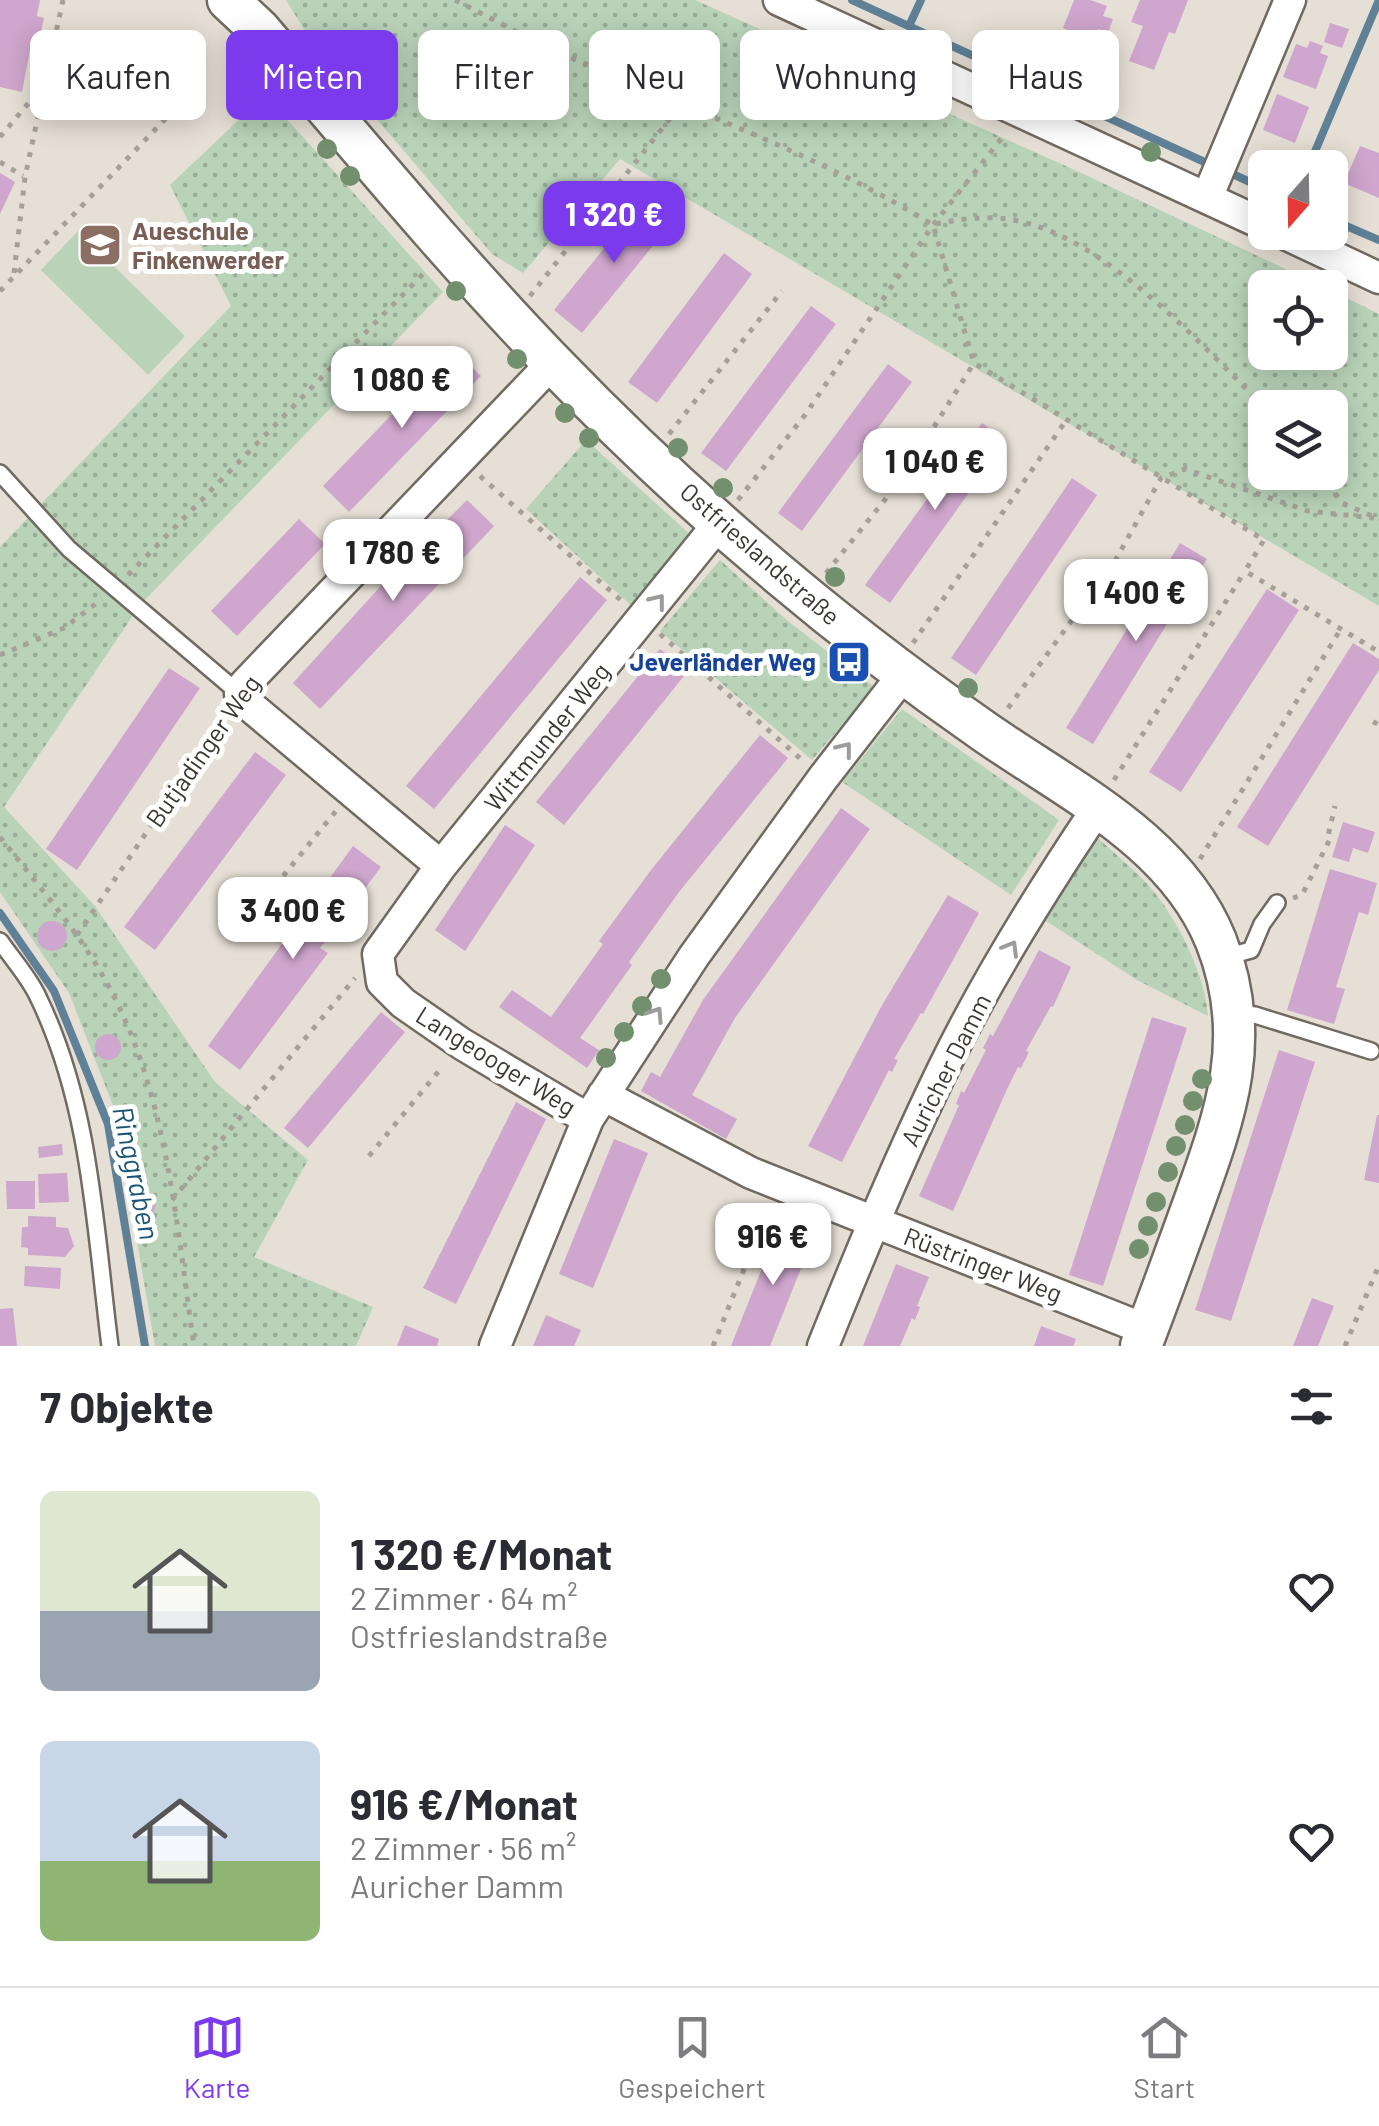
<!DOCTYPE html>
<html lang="de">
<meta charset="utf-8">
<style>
:root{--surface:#fff;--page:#f2f2f3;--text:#2b2b33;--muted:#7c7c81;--line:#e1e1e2;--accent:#7c3aed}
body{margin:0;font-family:Barlow,sans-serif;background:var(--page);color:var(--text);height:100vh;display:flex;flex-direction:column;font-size:38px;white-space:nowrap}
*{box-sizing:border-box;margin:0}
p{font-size:32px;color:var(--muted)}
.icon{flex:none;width:55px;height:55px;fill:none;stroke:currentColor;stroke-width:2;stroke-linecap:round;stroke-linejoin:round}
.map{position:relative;height:1346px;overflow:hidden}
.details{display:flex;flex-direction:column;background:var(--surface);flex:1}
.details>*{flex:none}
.hud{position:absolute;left:30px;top:30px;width:1320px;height:90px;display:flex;gap:20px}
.needle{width:65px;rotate:200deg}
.tools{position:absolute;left:1248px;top:150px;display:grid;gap:20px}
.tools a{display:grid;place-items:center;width:100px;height:100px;border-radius:15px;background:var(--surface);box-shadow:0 5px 25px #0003;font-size:50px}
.price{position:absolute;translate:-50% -85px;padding:0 22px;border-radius:20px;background:#fff;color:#222;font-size:32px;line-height:65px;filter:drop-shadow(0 2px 5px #0008)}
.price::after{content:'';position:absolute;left:50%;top:60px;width:30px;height:22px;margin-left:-15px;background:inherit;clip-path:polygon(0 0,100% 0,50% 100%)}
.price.on{background:var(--accent);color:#fff}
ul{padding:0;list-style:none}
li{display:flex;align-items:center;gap:30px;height:250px;padding:0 40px}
li span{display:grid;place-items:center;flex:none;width:280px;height:200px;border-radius:15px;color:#555}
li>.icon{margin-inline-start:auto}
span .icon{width:120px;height:120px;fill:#fffc;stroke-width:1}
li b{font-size:42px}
h2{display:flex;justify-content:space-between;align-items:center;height:120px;padding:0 40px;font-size:42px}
.tag{padding:0 35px;border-radius:15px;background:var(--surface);box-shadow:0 5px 25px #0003;font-size:35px;line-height:90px}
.tag.on{background:var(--accent);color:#fff}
.menu{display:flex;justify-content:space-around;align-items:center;height:140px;border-top:2px solid var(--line);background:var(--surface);font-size:28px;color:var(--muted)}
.menu a{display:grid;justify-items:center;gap:5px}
.menu .on{color:var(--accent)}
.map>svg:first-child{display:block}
.park{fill:url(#park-dots);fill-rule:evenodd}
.pitch{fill:#b9d3b9}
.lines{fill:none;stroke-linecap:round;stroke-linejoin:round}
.stream{stroke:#5f8197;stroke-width:8}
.building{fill:#cfa6cd}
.service-casing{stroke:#716a61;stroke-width:20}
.minor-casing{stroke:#716a61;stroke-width:35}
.tertiary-casing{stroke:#716a61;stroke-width:45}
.path{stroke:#a6a099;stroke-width:5;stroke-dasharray:5 8;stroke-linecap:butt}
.service{stroke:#fff;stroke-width:15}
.minor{stroke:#fff;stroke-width:30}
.tertiary{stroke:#fff;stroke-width:40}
.tree{fill:#728f6e}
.oneway{stroke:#9d9c9a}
.labels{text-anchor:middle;stroke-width:10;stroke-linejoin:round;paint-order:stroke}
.education-label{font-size:25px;font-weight:bold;fill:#785e54;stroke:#fff;text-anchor:start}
.street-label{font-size:25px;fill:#3b3834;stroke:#fff}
.transit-label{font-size:25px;font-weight:bold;fill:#164399;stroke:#fff;text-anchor:end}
.water-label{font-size:28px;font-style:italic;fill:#1a5476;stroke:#fff}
</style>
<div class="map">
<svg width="1379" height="1346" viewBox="0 0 1379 1346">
<defs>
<pattern id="park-dots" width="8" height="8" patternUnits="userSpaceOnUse" patternTransform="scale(2.5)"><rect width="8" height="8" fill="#b9d3b9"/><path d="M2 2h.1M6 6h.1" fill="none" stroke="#98ac97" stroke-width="1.8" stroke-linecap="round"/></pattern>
</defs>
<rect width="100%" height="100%" fill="#e6dfd5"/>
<!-- park -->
<path class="park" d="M 286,0 L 695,0 L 1077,171 L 1324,287 L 1265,288 L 1265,352 L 1330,352 L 1330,290 L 1379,314 L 1379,606 L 620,159 L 523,273 L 492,254 L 315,47 ZM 1265,408 L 1330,408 L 1330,472 L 1265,472 Z
M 265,95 L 443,292 L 140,605 L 4,807 L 95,906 L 215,1082 L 308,1160 L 254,1257 L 373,1307 L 356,1346 L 155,1346 L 114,1108 L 69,993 L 0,892 L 0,547 L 231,306 L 170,185 Z
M 586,440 L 693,537 L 634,608 L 526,509 Z
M 720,560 L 789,622 L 874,687 L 812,760 L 660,631 Z
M 902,709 L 1059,820 L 1011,895 L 842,782 Z
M 1098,838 C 1115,854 1135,870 1150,887 C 1178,920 1205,974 1208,1016 L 1137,980 L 1040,917 Z"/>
<!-- pitch -->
<path class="pitch" d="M 78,231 L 185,336 L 148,375 L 41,270 Z"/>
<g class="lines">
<!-- stream -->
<path class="stream" d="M 852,0 L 1211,165
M 909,26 L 921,0
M 1308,168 L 1379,0
M 1224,170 L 1265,189
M 1330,219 L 1379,240
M 0,913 L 54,991 L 108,1124 L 145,1346"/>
</g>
<!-- building -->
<path class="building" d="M 0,0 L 40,0 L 37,16 L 44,18 L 38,46 L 31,45 L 22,92 L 0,87 Z
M 1074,0 L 1090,0 L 1107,6 L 1103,16 L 1113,19 L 1108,33 L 1098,29 L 1093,40 L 1063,28 Z
M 1140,0 L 1188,0 L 1175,34 L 1169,32 L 1154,70 L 1129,61 L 1143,26 L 1131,22 Z
M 1330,23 L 1349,29 L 1342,48 L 1324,42 Z
M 1310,41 L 1323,46 L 1320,53 L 1328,56 L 1316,89 L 1283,77 L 1296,44 L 1307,48 Z
M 1277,94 L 1309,107 L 1295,143 L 1263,130 Z
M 1360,146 L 1379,153 L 1379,198 L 1344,183 Z
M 0,173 L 15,182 L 0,214 Z
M 645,198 L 673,221 L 582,333 L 554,310 Z
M 724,253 L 752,274 L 657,403 L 628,382 Z
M 811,306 L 836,324 L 726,471 L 701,453 Z
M 454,350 L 481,376 L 349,512 L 323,486 Z
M 888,364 L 912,382 L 802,531 L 778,513 Z
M 982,423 L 1006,441 L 890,603 L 865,585 Z
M 1072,478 L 1097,495 L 976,675 L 951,658 Z
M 467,500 L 494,526 L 320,709 L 293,683 L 378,589 Z
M 299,519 L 325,544 L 237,636 L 211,611 Z
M 1180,543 L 1207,559 L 1093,744 L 1066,728 Z
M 580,577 L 607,600 L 434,809 L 406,786 Z
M 1267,589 L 1299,610 L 1181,792 L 1149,772 Z
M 1353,643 L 1379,659 L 1379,670 L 1268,846 L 1237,827 Z
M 660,649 L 688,671 L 564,825 L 536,802 Z
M 169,668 L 200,688 L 77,870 L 46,849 Z
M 760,735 L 788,758 L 679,892 L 629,962 L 632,965 L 580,1038 L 599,1050 L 587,1068 L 499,1007 L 512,990 L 551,1017 L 603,944 L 599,941 L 651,870 Z
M 255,752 L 286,775 L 155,950 L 124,927 Z
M 841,808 L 870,829 L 735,1018 L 692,1095 L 737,1119 L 726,1139 L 641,1091 L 651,1072 L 660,1077 L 703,1000 Z
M 1343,822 L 1375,832 L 1368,853 L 1353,848 L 1349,862 L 1332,857 Z
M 505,825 L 535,845 L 465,951 L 435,930 Z
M 353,846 L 381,867 L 320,948 L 328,953 L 240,1070 L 208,1046 Z
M 1330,869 L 1377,883 L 1368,915 L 1359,912 L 1336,987 L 1345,989 L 1334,1024 L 1287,1010 Z
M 948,895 L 979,913 L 923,1014 L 921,1013 L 894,1059 L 898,1060 L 892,1072 L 889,1070 L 842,1162 L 808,1146 L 881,1007 Z
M37 936a15 15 0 1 1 30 0a15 15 0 1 1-30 0Z
M 1039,950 L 1071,967 L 1053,1007 L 1051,1006 L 1026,1051 L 1029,1052 L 1021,1068 L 1018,1067 L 1008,1087 L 953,1211 L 919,1196 L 959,1105 L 956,1104 L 961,1091 L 964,1093 L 986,1050 L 983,1048 L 990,1034 L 993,1036 Z
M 381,1012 L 405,1032 L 308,1148 L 284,1128 Z
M 1152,1017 L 1187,1028 L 1103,1286 L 1069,1275 Z
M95 1047a13 13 0 1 1 26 0a13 13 0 1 1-26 0Z
M 1279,1050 L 1315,1062 L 1231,1321 L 1195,1310 Z
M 516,1102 L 546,1119 L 456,1304 L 423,1288 Z
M 1377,1115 L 1379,1115 L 1379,1183 L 1364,1180 Z
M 614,1139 L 648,1153 L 593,1288 L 559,1274 Z
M 62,1144 L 63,1155 L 39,1158 L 38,1147 Z
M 67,1173 L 69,1202 L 39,1203 L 38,1174 Z
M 6,1181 L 35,1181 L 35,1209 L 7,1209 Z
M128 1204a14 14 0 1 1 28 0a14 14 0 1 1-28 0Z
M 28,1216 L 56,1217 L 56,1227 L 68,1228 L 74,1246 L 65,1257 L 28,1255 L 28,1248 L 21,1247 L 22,1227 L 28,1227 Z
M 780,1223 L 814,1236 L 770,1346 L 731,1346 Z
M 896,1264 L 929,1277 L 917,1306 L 920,1307 L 915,1320 L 912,1318 L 900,1346 L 863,1346 Z
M 25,1266 L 61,1268 L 60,1289 L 24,1286 Z
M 1312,1298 L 1334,1306 L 1318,1346 L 1293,1346 Z
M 13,1308 L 17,1346 L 0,1346 L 0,1309 Z
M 546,1315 L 581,1330 L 574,1346 L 533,1346 Z
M 405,1325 L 439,1339 L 437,1346 L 397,1346 Z
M 1041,1326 L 1076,1339 L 1073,1346 L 1034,1346 Z"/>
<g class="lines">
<defs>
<path id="service" d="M 0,473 L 69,549 L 240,694
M 0,941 C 13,960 30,978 39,999 C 91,1107 95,1229 110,1346
M 1222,958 L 1251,950 L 1262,924 L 1277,903
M 1235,1013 L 1255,1015 L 1371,1051"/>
<path id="minor" d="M 779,0 L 1265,225
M 1207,198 L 1290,0
M 1281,232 L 1379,278
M 441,866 L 244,701 L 240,694 L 245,684 L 552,363
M 603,1095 L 751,1173 L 1147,1330
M 588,1119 L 462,1044 L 403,1003 L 382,982 L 378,954 L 441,866 L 720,522
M 495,1346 L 588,1119 L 694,956 L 823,778 L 904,674
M 823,1346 C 861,1252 900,1157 945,1065 C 988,977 1042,891 1097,809"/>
<path id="tertiary" d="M 228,0 L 259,29 C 355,141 448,254 550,360 C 682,497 828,623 985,732 C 1068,790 1176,841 1216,941 C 1254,1037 1226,1114 1193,1205 C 1176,1252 1159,1299 1141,1346"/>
</defs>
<!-- service casing -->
<use href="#service" class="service-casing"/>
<!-- minor casing -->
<use href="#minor" class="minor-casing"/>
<!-- tertiary casing -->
<use href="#tertiary" class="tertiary-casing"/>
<!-- path -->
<path class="path" d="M 455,0 C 489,17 523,36 558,52 C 684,108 815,152 933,225 L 974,363 L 1264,540 L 1245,571 L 1379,652
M 0,137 L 42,87
M 0,162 L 23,176
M 936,224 C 960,219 988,215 1013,220 C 1103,235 1202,345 1265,408
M 14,273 L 25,177 L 63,0
M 0,291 L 173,111 L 145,95 L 49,62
M 530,296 L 683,102
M 669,434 L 782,291
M 1320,472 L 1342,503 L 1379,519
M 480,476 L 622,601
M 738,500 L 805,415 L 933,225 L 1005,134
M 826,573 L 900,481 L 974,363
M 128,575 L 425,272
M 660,634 L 802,760
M 913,643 L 1067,419
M 0,655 L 64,628 L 102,599
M 1008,708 L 1115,561 L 1161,478 L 1185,469 L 1308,511 L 1374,518
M 1374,725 L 1379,717
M 1114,780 L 1245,571
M 0,837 C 36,883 75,927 104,978 C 167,1088 176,1223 194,1346
M 1200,859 L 1342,627
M 275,886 L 336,811
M 1293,898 L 1302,895 L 1330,839 L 1328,836 L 1335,806
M 77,935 L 224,718
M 369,1156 L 443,1066
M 172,1200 L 355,978
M 713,1346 L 768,1210
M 1345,1346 L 1379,1265"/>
<!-- service -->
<use href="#service" class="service"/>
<!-- minor -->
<use href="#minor" class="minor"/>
<!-- tertiary -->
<use href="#tertiary" class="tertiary"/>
</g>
<!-- trees -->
<g class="tree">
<circle cx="262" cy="78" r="10"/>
<circle cx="992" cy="80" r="10"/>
<circle cx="327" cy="149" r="10"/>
<circle cx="1151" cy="152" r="10"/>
<circle cx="350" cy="176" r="10"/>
<circle cx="456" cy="291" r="10"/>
<circle cx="517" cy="359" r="10"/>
<circle cx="565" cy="413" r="10"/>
<circle cx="589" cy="438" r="10"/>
<circle cx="678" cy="448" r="10"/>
<circle cx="723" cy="488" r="10"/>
<circle cx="835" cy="577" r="10"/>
<circle cx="968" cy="688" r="10"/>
<circle cx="661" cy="979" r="10"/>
<circle cx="642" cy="1006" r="10"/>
<circle cx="624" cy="1032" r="10"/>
<circle cx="606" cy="1058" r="10"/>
<circle cx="1202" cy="1079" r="10"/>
<circle cx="1193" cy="1101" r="10"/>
<circle cx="1185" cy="1125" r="10"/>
<circle cx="1176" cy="1146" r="10"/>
<circle cx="1168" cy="1172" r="10"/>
<circle cx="1156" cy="1202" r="10"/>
<circle cx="1148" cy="1226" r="10"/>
<circle cx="1139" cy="1249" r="10"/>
</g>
<!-- one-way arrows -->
<defs><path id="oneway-chevron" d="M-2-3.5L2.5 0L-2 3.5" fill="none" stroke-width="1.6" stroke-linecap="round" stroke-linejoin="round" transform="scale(2.5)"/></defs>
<g class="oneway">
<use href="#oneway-chevron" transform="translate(658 601) rotate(-52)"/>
<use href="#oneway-chevron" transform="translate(845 749) rotate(-52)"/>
<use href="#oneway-chevron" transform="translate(1011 948) rotate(-59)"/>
<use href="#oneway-chevron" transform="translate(656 1014) rotate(-57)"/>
</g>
<!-- icons -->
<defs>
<symbol id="school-square" viewBox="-11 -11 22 22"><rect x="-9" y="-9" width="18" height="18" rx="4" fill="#8d6e63" stroke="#fff"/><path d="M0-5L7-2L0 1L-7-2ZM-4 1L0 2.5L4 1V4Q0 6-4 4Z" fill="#fff"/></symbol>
<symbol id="bus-square" viewBox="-11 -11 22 22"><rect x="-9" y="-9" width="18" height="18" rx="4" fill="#1a4fb4" stroke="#fff"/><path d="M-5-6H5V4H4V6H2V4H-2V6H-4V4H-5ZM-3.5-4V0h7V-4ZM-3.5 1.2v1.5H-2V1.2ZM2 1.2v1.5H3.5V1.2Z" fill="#fff"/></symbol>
</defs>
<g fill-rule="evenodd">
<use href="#school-square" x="75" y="220" width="50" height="50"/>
<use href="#bus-square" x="824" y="637" width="50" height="50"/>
</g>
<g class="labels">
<!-- education labels -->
<g class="education-label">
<text x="132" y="240">Aueschule<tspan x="132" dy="29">Finkenwerder</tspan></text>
</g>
<!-- street labels -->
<g class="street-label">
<text transform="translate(760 554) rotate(41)" y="9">Ostfrieslandstraße</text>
<text transform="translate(547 737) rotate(-51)" y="9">Wittmunder Weg</text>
<text transform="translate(203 751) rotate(-55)" y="9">Butjadinger Weg</text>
<text transform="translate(496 1061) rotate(32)" y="9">Langeooger Weg</text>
<text transform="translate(946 1070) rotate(-63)" y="9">Auricher Damm</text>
<text transform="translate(983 1265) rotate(21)" y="9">Rüstringer Weg</text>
</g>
<!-- transit labels -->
<g class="transit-label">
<text x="816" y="671">Jeverländer Weg</text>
</g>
<!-- water labels -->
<g class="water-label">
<text transform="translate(136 1173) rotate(78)" y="10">Ringgraben</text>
</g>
</g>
</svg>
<div class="tools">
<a><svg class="needle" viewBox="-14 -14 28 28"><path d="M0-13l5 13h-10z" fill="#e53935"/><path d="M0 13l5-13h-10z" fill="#7c7c81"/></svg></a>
<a><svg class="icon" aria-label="locate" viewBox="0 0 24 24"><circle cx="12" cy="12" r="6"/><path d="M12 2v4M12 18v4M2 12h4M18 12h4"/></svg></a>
<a><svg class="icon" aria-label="layers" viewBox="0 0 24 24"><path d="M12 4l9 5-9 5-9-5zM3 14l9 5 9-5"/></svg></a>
</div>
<b class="price on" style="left:614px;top:266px">1 320 €</b>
<b class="price" style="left:402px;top:431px">1 080 €</b>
<b class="price" style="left:935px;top:513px">1 040 €</b>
<b class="price" style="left:393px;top:604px">1 780 €</b>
<b class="price" style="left:1136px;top:644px">1 400 €</b>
<b class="price" style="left:293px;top:962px">3 400 €</b>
<b class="price" style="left:773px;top:1288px">916 €</b>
<div class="hud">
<a class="tag">Kaufen</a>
<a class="tag on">Mieten</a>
<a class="tag">Filter</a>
<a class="tag">Neu</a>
<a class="tag">Wohnung</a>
<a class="tag">Haus</a>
</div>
</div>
<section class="details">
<h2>7 Objekte<svg class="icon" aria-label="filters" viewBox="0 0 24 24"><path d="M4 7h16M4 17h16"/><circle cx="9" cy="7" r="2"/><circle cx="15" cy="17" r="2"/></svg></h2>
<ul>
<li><span style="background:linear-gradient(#dfe7d0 60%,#9aa5b1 0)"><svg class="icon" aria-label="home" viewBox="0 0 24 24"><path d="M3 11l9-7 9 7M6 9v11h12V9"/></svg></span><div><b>1 320 €/Monat</b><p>2 Zimmer · 64 m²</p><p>Ostfrieslandstraße</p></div><svg class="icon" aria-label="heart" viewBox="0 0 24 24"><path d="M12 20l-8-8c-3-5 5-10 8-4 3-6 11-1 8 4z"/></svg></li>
<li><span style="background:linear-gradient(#c9d6e8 60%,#8fb573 0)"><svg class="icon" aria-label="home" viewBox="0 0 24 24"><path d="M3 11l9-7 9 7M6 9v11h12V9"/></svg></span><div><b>916 €/Monat</b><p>2 Zimmer · 56 m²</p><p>Auricher Damm</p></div><svg class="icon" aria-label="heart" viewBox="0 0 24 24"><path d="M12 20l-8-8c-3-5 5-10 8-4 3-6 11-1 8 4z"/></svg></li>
</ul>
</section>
<nav class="menu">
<a class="on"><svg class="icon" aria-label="map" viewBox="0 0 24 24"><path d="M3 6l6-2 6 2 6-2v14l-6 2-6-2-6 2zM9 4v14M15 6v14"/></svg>Karte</a>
<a><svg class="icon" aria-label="saved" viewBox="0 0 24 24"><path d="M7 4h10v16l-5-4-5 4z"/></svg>Gespeichert</a>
<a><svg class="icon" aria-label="home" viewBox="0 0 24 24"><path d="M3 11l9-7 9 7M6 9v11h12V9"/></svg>Start</a>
</nav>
